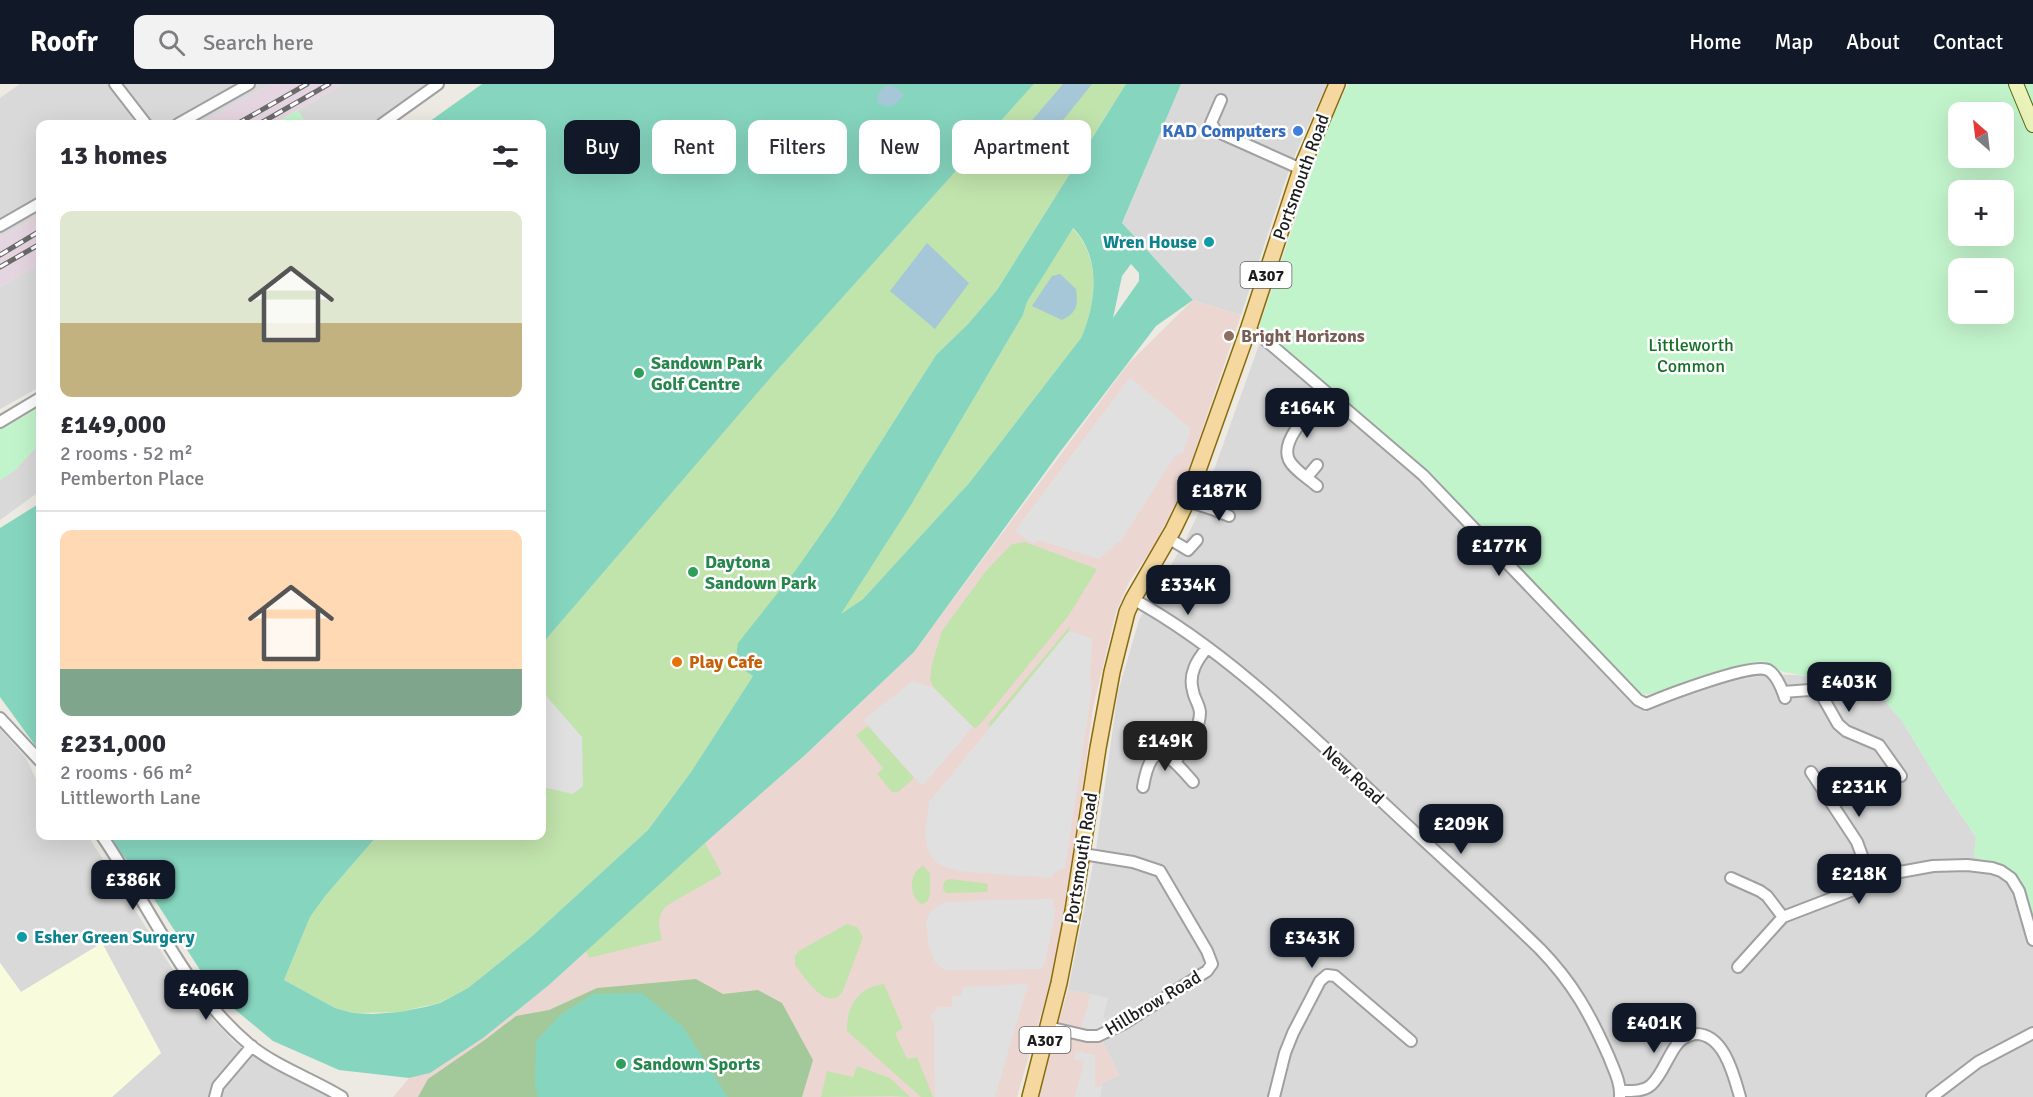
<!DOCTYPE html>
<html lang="en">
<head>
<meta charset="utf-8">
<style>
  :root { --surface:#fff; --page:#f2f2f3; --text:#2b2b33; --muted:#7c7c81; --line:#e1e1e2; --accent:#111827 }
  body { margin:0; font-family:Signika,sans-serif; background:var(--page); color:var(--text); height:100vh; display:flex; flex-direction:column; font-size:22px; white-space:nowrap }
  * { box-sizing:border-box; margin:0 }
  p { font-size:20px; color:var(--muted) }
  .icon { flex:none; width:33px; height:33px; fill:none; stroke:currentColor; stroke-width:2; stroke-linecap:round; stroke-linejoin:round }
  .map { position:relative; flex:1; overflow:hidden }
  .panel { position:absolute; left:36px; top:36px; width:510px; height:720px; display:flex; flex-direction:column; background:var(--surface); border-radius:12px; box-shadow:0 6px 24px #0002 }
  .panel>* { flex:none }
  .banner { position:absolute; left:564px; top:36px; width:570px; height:54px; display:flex; gap:12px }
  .needle { width:39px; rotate:332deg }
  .fabs { position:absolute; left:1948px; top:18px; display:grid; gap:12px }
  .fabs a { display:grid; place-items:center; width:66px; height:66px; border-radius:12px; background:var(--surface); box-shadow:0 6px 24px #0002; font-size:30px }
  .price { position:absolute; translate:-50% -51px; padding:0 14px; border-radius:12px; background:var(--accent); color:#fff; font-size:20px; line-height:39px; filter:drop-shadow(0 2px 3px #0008) }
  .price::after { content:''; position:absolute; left:50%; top:36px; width:18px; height:14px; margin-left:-9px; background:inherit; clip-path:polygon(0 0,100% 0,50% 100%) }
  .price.current { background:#222; color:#fff }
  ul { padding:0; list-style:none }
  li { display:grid; align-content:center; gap:12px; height:318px; padding:0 24px }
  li+li { border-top:2px solid var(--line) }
  li span { display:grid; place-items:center; height:186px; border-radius:12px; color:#555 }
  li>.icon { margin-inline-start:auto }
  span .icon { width:108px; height:108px; fill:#fffc; stroke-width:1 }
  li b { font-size:26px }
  h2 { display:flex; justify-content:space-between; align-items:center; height:72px; padding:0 24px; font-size:26px }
  .pill { padding:0 21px; border-radius:12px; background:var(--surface); box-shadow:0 6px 24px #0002; font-size:21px; line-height:54px }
  .pill.current { background:var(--accent); color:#fff }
  header { display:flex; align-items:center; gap:36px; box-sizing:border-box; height:84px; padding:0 30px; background:var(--accent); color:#fff }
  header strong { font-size:28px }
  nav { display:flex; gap:33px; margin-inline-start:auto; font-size:21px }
  .search { width:420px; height:54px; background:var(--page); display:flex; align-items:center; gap:15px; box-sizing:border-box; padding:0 21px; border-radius:12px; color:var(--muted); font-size:22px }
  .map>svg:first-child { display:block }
  .residential { fill:#dad9d9 }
  .commercial { fill:#ecd6d2 }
  .industrial { fill:#e5d5e0 }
  .education { fill:#f9fcdc }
  .grass { fill:#c1e3ac }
  .forest { fill:#a3c99a }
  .park { fill:#c2f4cb; fill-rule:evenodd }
  .pitch { fill:#86d6bf; fill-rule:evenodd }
  .parking { fill:#e0e0e0 }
  .water { fill:#a6c7d7 }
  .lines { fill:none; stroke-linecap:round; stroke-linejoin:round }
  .street-casing { stroke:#a0a0a0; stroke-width:14 }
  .secondary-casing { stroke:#55680d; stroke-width:16 }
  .primary-casing { stroke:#886c0c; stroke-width:18 }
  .street { stroke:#fff; stroke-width:10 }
  .secondary { stroke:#eaf3b9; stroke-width:14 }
  .primary { stroke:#f4d8a0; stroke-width:15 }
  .rail-casing { stroke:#6a6a6a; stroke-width:5 }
  .rail { stroke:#fff; stroke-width:3; stroke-dasharray:9; stroke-linecap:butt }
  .shop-dot { fill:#3f7fe0; stroke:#fff; stroke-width:2 }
  .culture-dot { fill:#0f9aa8; stroke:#fff; stroke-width:2 }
  .education-dot { fill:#8d6e63; stroke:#fff; stroke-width:2 }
  .leisure-dot { fill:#2e9e5b; stroke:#fff; stroke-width:2 }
  .food-dot { fill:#e8710a; stroke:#fff; stroke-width:2 }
  .labels { text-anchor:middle; stroke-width:5; stroke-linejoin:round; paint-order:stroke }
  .shield { fill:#fff; stroke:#606060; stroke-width:1.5 }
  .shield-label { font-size:16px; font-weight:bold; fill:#1c1c1c }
  .shop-label { font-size:18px; font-weight:bold; fill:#366cbe; stroke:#fff; text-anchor:end }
  .street-label { font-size:18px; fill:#1c1c1c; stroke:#fff }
  .culture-label { font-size:18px; font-weight:bold; fill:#0d838f; stroke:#fff; text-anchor:end }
  .education-label { font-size:18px; font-weight:bold; fill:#785e54; stroke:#fff; text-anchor:start }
  .park-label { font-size:18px; fill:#147025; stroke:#fff }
  .leisure-label { font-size:18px; font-weight:bold; fill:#27864d; stroke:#fff; text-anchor:start }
  .food-label { font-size:18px; font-weight:bold; fill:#c56008; stroke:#fff; text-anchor:start }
</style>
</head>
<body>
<header>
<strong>Roofr</strong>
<div class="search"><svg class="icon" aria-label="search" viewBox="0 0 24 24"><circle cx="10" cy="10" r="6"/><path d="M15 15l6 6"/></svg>Search here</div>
<nav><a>Home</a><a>Map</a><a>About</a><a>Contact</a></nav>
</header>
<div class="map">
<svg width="2033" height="1013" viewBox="0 0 2033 1013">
  <rect width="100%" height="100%" fill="#eceae2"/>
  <path class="residential" d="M 20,0 L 270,0 L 199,40 L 40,40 L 40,131 L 0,154 L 0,14 Z
    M 343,0 L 428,0 L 372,40 L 306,40 L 298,26 Z
    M 1181,0 L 1327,0 L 1291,80 L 1241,231 L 1193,216 L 1122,139 Z
    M 40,180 L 40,303 L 0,325 L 0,203 Z
    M 1259,261 L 1266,262 L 1420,396 L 1563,546 L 1645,628 L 1684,609 L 1727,598 L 1766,591 L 1798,591 L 1841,599 L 1857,589 L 1869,593 L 1889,622 L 1902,637 L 1946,709 L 1976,753 L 1974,772 L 1990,779 L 2011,794 L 2033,856 L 2033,1013 L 1100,1013 L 1102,999 L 1119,991 L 1103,959 L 1107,941 L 1103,931 L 1108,914 L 1068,906 L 1096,765 L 1118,608 L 1139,536 L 1185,457 L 1198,430 Z
    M 40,359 L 40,407 L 0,436 L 0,396 L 15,386 Z
    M 0,645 L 26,674 L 36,695 L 40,699 L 40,752 L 88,752 L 187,908 L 234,958 L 266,980 L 331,1013 L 112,1013 L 161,969 L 102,859 L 21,908 L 0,879 Z"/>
  <path class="commercial" d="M 1193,216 L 1241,231 L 1181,408 L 1155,460 L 1129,498 L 1116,528 L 1093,624 L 1067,823 L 1053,889 L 1017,1013 L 393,1013 L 409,994 L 430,989 L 549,901 L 705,759 L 805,671 L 914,568 L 1128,280 Z
    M 1068,906 L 1108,914 L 1103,931 L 1107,941 L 1103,959 L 1119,991 L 1102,999 L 1100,1013 L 1037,1013 Z"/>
  <path class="industrial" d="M 270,0 L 343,0 L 273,40 L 199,40 Z
    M 40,131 L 40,180 L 0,203 L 0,154 Z"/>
  <path class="education" d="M 102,859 L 161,969 L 112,1013 L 0,1013 L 0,879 L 21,908 Z"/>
  <path class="grass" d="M 1034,0 L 1126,0 L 997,206 L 968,240 L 936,271 L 835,430 L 795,487 L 753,592 L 691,688 L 648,746 L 530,854 L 468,904 L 439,919 L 399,928 L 353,929 L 335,924 L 284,896 L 310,833 L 326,811 L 377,752 L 542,752 L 542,560 L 772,292 Z
    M 1072,144 C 1102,173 1096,220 1081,254 L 970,398 L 863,515 L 840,531 L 911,421 L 1023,231 L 1027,218 Z
    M 1025,458 L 1097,485 L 1069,531 L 982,638 L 976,644 L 973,643 L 934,604 L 930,596 L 932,580 L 942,547 L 986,487 L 1012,460 Z
    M 1071,541 L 1069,547 L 991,642 L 988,640 Z
    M 868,642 L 914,694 L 898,708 L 892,708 L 877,690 L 883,684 L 856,651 Z
    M 705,759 L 722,790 L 666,822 C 656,833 659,843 662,856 L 589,874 L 586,867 Z
    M 923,782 L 930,789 L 930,811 L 927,818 L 922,820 C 908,814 909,787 923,782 Z
    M 949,795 L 983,799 L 988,800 L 987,808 L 946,809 L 944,807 C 942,801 943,798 949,795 Z
    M 847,840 L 857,843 L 863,853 L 843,907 C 828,930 805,894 795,881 L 795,872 L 799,867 Z
    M 884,900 L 903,944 L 895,949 L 907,975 L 917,973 L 933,1013 L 921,1013 L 847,947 C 846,923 858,903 884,900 Z
    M 857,982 L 890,994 L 910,1013 L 892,1012 L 821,1013 L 827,987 L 853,993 Z"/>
  <path class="forest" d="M 696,895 L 723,910 L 758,906 L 782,919 L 813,976 L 802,1013 L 418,1013 L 428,995 L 486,955 L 516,932 L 549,926 L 597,904 Z"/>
  <path class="park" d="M 1348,0 L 2033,0 L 2033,856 L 2019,807 L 1990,779 L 1974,772 L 1976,753 L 1946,709 L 1902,637 L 1889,622 L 1869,593 L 1857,589 L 1841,599 L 1781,587 L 1763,577 L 1752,578 L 1656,609 L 1640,611 L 1558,529 L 1424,385 L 1260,245 L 1260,240 L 1325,49 ZM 1959,28 L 2004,28 L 2004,74 L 1959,74 ZM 1959,106 L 2004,106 L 2004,152 L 1959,152 ZM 1959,184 L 2004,184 L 2004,230 L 1959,230 Z
    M 298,26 L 306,40 L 273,40 Z
    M 40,321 L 40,359 L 15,386 L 0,396 L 0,344 L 27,331 Z"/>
  <path class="pitch" d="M 482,0 L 1034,0 L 772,292 L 542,560 L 542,40 L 426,40 Z
    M 1126,0 L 1181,0 L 1122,139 L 1193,216 L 1156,242 L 1060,368 L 914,568 L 805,671 L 705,759 L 549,901 L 483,954 L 430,989 L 409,994 L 339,986 L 273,957 L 215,909 L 136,787 L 107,752 L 377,752 L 326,811 L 310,833 L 284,896 L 335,924 L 353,929 L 373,930 L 399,928 L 425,923 L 440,919 L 468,904 L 530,854 L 648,746 L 691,688 L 753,592 L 735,580 L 738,559 L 795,487 L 835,430 L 936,271 L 968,240 L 997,206 ZM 1073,144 C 1102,173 1096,220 1081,254 L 970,398 L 863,515 L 841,530 L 911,421 L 1023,231 L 1027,218 ZM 1131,180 L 1139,189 L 1139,197 L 1113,234 L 1122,192 Z
    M 40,419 L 40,668 L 0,613 L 0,444 Z
    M 642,909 L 683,943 L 728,1013 L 538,1013 L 535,1002 L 536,957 L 560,931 L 593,910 Z"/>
  <path class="parking" d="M 1130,293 L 1191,345 L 1183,369 L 1174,373 L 1123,454 L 1099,475 L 1038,456 L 1034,460 L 1015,447 Z
    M 1069,547 L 1092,554 L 1090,593 L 1092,606 L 1065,784 L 1054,789 L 1052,794 L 959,787 L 940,781 L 931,773 L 927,762 L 925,750 L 929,718 Z
    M 913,597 L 934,604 L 973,643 L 922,702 L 863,636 Z
    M 542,607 L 582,653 L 583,702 L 573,710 L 542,703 Z
    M 1053,815 L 1054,823 L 1056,826 L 1044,882 L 1041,885 L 944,886 L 934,877 L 929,861 L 926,838 L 930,828 L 942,819 L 985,816 Z
    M 1028,900 L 995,1013 L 935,1013 L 934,939 L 930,932 L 939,923 L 952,923 L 952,912 L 962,911 L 962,903 Z
    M 1091,910 L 1108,914 L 1103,931 L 1107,941 L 1094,947 L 1081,945 Z
    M 1076,967 L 1095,971 L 1095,1002 L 1102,1003 L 1100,1013 L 1075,1013 L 1084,977 L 1074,975 Z"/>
  <path class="water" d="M 1063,0 L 1092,0 L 1047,56 L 1028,41 Z
    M 887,1 L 897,4 L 904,11 L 894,21 L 888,23 L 878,19 C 876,10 880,6 887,1 Z
    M 927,159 L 969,199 L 935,245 L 890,207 Z
    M 1060,190 L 1076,205 C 1078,221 1078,228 1062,236 L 1032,222 L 1052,192 Z"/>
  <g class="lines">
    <g class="street-casing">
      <path id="street" d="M 115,0 L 146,40
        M 1221,16 L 1211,39 L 1216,47 L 1301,85
        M 178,40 L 249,0
        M 382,40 L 438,0
        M 0,142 L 40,119
        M 1248,246 L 1262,253 L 1423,391 L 1638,616 L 1646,620 C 1665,612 1753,578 1768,586 C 1777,591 1782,605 1785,614
        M 0,338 L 40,314
        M 1307,393 L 1317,381
        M 1317,402 C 1308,394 1294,386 1289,376 C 1279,355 1314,324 1327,310
        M 1187,417 L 1212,425 L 1218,400
        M 1212,425 L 1229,432
        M 1168,454 L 1188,466 L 1197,456
        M 1133,515 C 1228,567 1311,651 1390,725 C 1440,772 1491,817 1540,865 C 1573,899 1590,930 1609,973 C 1614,986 1621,999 1620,1013
        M 1783,608 L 1810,606 L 1816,606 L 1821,610 L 1838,640 L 1846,647 L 1879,661 L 1901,692
        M 0,634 L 40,677
        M 1175,678 C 1185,663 1200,648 1200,628 C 1199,620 1194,614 1193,607 C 1188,590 1197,576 1207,564
        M 1811,688 L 1857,758 L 1872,799
        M 1143,703 C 1152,652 1168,669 1193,698
        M 102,752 C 150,822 183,905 250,961 C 277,983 313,995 342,1013
        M 1731,794 L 1760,807 L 1767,812 L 1783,833
        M 1738,883 L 1783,833 L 1900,788 L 1933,782 L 1967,781 L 1992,784 L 2001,787 L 2011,794 L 2019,807 L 2033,856
        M 1048,943 L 1087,952 L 1098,952 L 1123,940 L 1207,887 L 1212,880 L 1207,867 L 1160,787 L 1133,778 L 1083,770
        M 1620,1007 C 1631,1007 1643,1008 1651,1001 C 1663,990 1668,970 1679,958 C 1683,954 1689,951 1695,950 C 1724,949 1734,992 1740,1013
        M 215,1013 L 218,1002 L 252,962
        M 1274,1013 L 1285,969 L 1293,949 L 1320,897 L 1327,891 L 1335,892 L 1411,957
        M 1932,1013 L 1978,978 L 2033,949"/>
    </g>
    <g class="secondary-casing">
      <path id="secondary" d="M 2016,0 L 2033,41"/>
    </g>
    <g class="primary-casing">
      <path id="primary" d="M 1030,1013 L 1059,899 L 1073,827 L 1098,664 L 1112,588 L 1127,528 L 1133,515 L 1173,446 L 1187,417 L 1248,246 L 1301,85 L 1337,0"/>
    </g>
    <use href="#street" class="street"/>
    <use href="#secondary" class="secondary"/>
    <use href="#primary" class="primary"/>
    <g class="rail-casing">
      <path id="rail" d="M 237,40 L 307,0
        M 259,40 L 329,0
        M 0,171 L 40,147
        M 0,183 L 40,160"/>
    </g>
    <use href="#rail" class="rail"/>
  </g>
  <circle class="shop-dot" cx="1298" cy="47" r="6"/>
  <g class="culture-dot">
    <circle cx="1209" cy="158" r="6"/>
    <circle cx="22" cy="853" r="6"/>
  </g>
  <circle class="education-dot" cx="1229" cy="252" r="6"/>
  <g class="leisure-dot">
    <circle cx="639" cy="289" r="6"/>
    <circle cx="693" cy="488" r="6"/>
    <circle cx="621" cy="980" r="6"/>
  </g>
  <circle class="food-dot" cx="677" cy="578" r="6"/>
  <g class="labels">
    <g class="shield">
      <rect x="1240.5" y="178" width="51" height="26" rx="4.5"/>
      <rect x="1019.5" y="943" width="51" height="26" rx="4.5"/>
    </g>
    <g class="shield-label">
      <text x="1266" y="197">A307</text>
      <text x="1045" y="962">A307</text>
    </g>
    <g class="shop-label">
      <text x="1286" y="53">KAD Computers</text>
    </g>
    <g class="street-label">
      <text transform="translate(1301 93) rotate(-70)" y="6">Portsmouth Road</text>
      <text transform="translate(1353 691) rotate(43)" y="6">New Road</text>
      <text transform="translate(1081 774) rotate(-81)" y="6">Portsmouth Road</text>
      <text transform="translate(1153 919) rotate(-31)" y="6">Hillbrow Road</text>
    </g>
    <g class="culture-label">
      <text x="1197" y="164">Wren House</text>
      <text x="34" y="859" text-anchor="start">Esher Green Surgery</text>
    </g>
    <g class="education-label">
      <text x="1241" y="258">Bright Horizons</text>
    </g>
    <g class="park-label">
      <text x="1691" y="267">Littleworth<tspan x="1691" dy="21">Common</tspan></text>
    </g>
    <g class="leisure-label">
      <text x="651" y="285">Sandown Park<tspan x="651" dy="21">Golf Centre</tspan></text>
      <text x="705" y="484">Daytona<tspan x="705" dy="21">Sandown Park</tspan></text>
      <text x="633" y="986">Sandown Sports</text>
    </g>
    <g class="food-label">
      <text x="689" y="584">Play Cafe</text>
    </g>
  </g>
</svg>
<div class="fabs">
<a><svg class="needle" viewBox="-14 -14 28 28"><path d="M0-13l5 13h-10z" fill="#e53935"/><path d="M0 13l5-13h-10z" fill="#7c7c81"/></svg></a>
<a>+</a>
<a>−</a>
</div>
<b class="price" style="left:1307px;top:355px">£164K</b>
<b class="price" style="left:1219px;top:438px">£187K</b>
<b class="price" style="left:1499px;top:493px">£177K</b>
<b class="price" style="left:1188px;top:532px">£334K</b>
<b class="price" style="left:1849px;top:629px">£403K</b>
<b class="price current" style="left:1165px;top:688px">£149K</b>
<b class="price" style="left:1859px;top:734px">£231K</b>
<b class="price" style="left:1461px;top:771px">£209K</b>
<b class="price" style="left:1859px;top:821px">£218K</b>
<b class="price" style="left:133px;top:827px">£386K</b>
<b class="price" style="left:1312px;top:885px">£343K</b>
<b class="price" style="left:206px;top:937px">£406K</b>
<b class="price" style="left:1654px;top:970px">£401K</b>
<div class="banner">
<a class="pill current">Buy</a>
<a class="pill">Rent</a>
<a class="pill">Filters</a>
<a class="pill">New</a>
<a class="pill">Apartment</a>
</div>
<section class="panel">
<h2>13 homes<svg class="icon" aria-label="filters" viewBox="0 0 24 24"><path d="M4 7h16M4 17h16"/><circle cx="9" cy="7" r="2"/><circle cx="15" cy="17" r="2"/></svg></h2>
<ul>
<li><span style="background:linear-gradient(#dfe7d0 60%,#c2b280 0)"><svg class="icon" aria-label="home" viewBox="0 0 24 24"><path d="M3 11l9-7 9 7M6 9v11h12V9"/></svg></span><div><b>£149,000</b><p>2 rooms · 52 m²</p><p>Pemberton Place</p></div></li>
<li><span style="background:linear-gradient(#ffd9b3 75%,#7fa58c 0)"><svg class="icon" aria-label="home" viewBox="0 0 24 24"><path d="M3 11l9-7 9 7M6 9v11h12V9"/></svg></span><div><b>£231,000</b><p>2 rooms · 66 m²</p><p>Littleworth Lane</p></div></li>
</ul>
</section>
</div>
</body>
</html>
